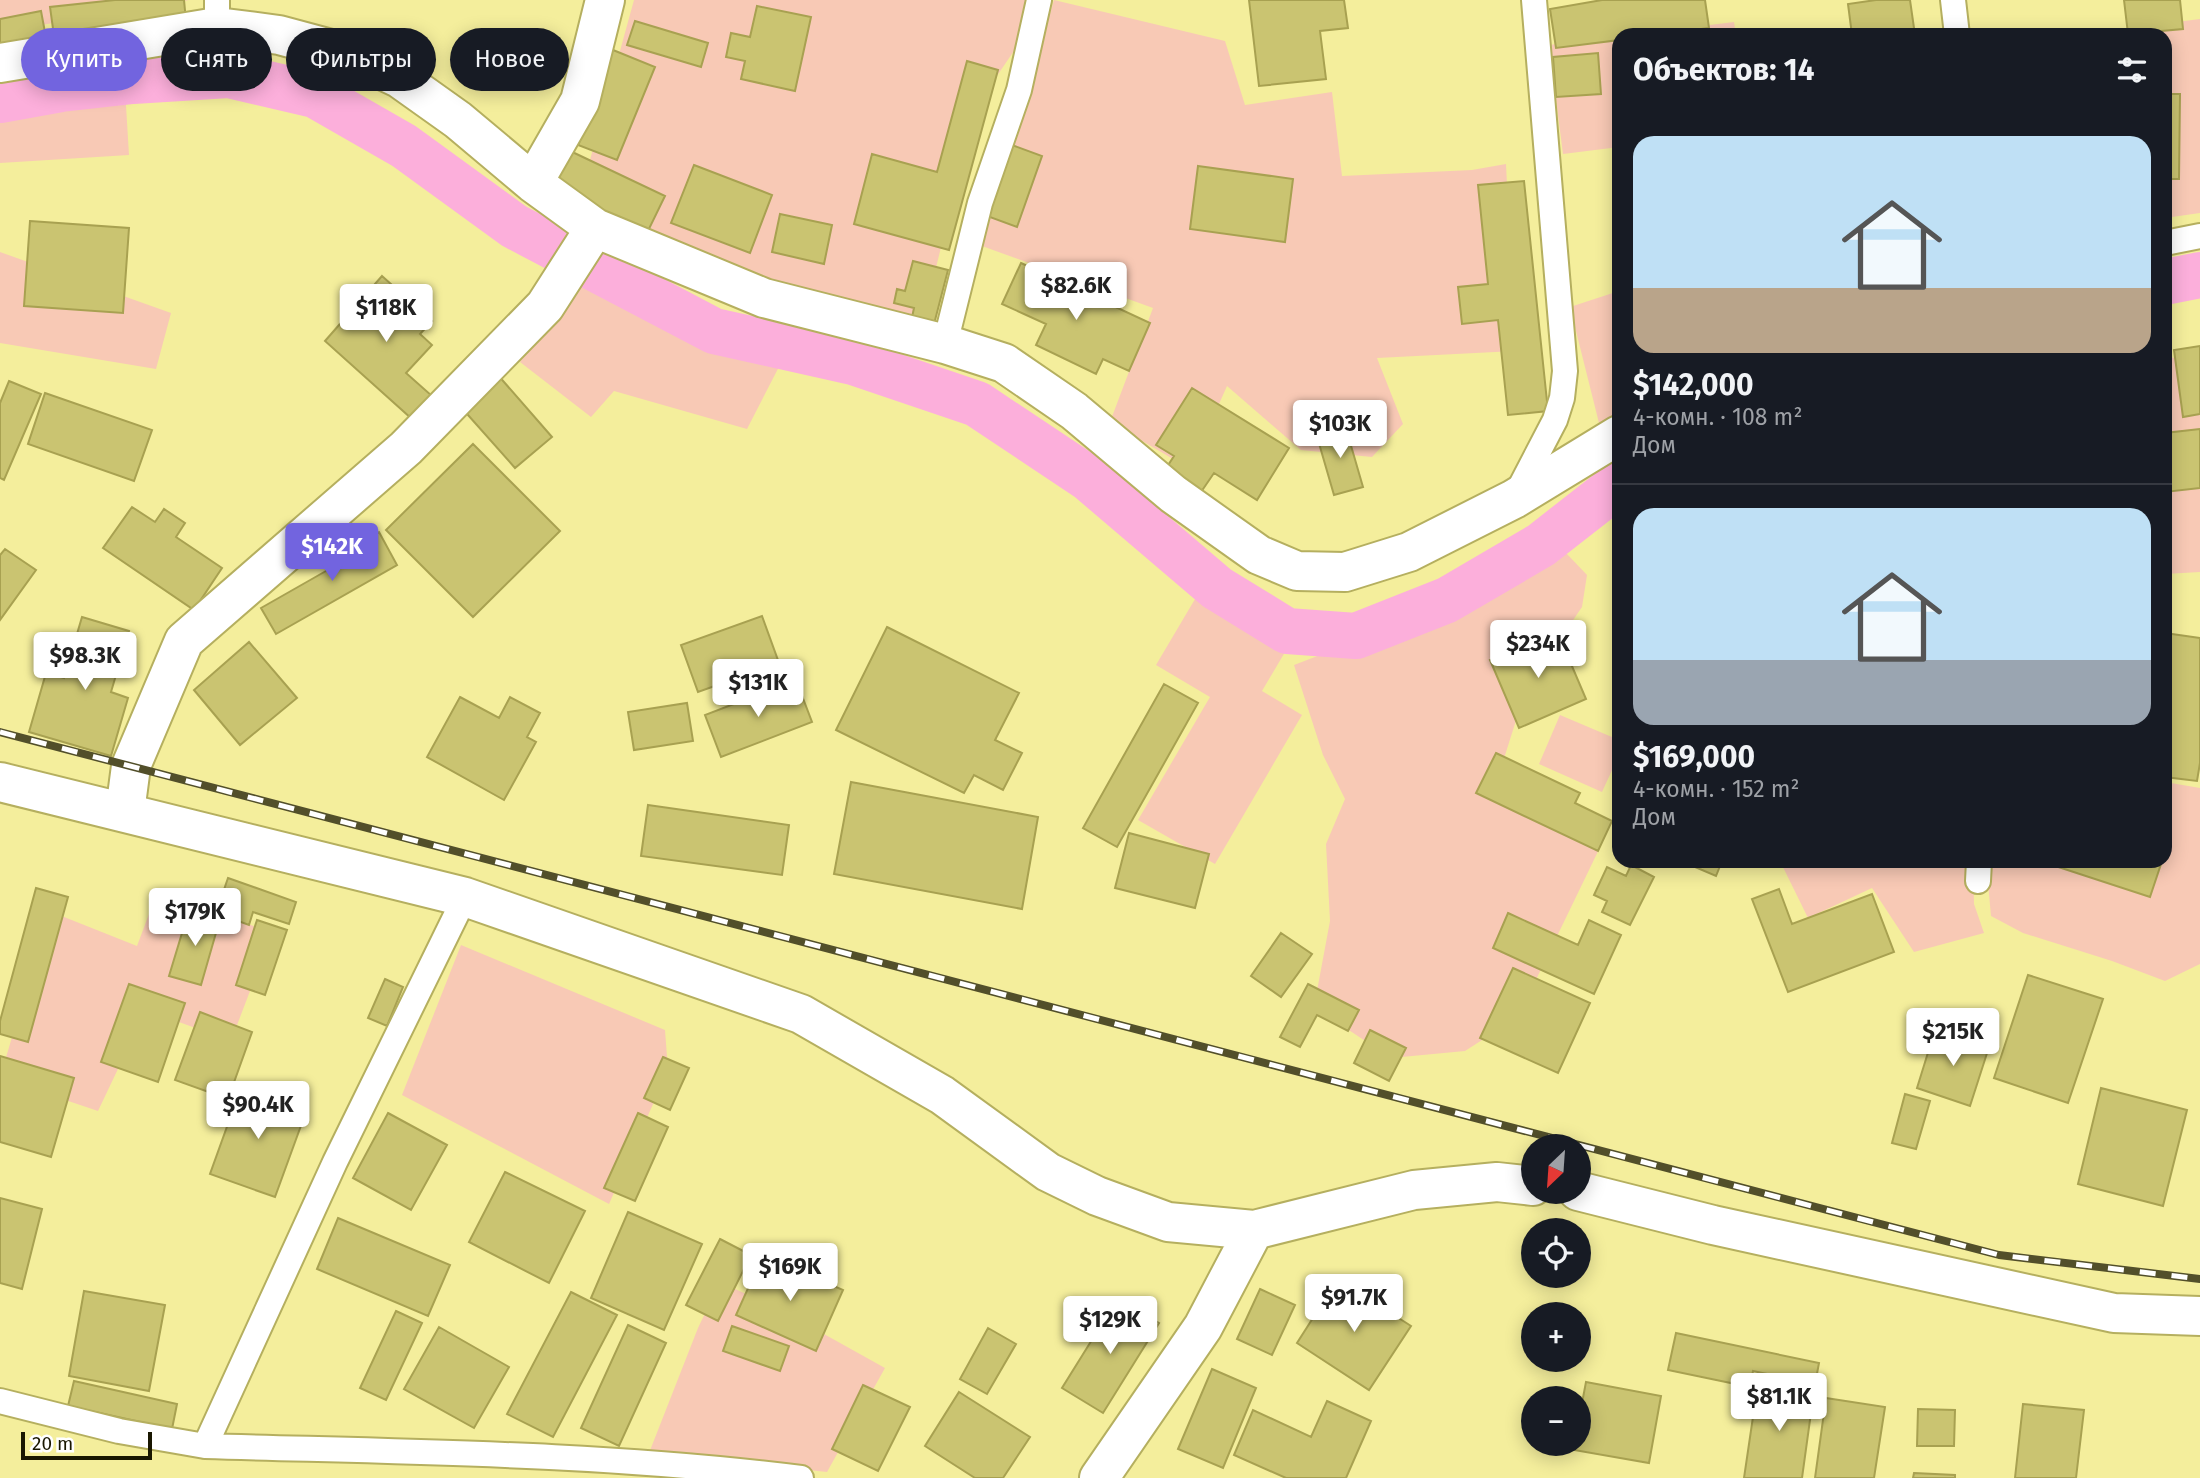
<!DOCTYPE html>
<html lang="ru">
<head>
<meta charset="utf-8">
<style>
  :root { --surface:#171b24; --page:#242831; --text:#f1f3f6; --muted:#9ea1a6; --line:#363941; --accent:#7264df }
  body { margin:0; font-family:"Fira Sans",sans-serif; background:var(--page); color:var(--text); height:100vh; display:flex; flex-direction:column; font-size:26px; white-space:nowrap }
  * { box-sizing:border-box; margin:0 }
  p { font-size:23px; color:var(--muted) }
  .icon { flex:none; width:38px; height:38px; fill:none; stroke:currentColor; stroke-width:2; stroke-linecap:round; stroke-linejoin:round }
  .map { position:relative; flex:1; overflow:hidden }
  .panel { position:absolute; left:1612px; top:28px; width:560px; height:840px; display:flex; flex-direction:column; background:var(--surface); border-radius:21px; box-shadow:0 4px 18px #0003 }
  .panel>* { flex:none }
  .guide { position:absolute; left:21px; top:28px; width:665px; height:63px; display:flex; gap:14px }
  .needle { width:46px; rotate:205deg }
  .fabs { position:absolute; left:1521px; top:1134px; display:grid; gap:14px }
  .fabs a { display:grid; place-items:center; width:70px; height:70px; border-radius:50%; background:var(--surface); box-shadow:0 4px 18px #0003; font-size:35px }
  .scale { position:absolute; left:21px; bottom:18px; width:131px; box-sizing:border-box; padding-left:7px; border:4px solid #191701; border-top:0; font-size:19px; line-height:24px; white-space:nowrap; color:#191701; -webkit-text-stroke:5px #fff; paint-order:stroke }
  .price { position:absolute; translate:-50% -60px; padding:0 16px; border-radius:7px; background:#fff; color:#222; font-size:23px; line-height:46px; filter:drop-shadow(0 2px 4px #0008) }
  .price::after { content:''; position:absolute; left:50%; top:42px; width:21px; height:16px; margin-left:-10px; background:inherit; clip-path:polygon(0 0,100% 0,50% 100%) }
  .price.active { background:var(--accent); color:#fff }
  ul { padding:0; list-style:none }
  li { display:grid; align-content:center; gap:14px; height:371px; padding:0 21px }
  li+li { border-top:2px solid var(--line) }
  li span { display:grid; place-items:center; height:217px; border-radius:21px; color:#555 }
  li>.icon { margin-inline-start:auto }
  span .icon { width:126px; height:126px; fill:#fffc; stroke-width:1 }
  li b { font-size:30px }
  h2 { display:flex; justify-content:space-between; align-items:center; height:84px; padding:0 21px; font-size:30px }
  .pill { padding:0 24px; border-radius:32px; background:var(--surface); box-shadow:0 4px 18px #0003; font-size:24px; line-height:63px }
  .pill.active { background:var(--accent); color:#fff }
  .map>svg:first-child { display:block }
  .green { fill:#f8c9b5 }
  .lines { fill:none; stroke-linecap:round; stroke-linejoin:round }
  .canal { stroke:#fcafdb; stroke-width:46 }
  .building { fill:#cac471; stroke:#a8a151; stroke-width:2 }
  .service-casing { stroke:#b5af5f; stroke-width:28 }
  .minor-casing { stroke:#b5af5f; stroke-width:42 }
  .service { stroke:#fff; stroke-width:24 }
  .minor { stroke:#fff; stroke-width:38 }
  .rail-casing { stroke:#524f2a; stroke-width:8 }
  .rail { stroke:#fff; stroke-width:5; stroke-dasharray:16; stroke-linecap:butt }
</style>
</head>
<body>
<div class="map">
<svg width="2200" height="1478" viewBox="0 0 2200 1478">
  <rect width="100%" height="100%" fill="#f4ee9c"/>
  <path class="green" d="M 0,0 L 189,0 L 0,32 Z
    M 634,0 L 1026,0 L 1018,45 L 975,108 L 922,325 L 754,289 L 582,189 Z
    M 1054,0 L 1225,41 L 1245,105 L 1332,92 L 1342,176 L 1472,170 L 1506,164 L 1515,351 L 1377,358 L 1403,424 L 1372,457 L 1301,450 L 1227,386 L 1190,469 L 1110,422 L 1153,308 L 982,246 Z
    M 2200,19 L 2200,213 L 2165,218 L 2165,35 L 2108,35 L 2107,31 Z
    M 1734,22 L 1736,35 L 1629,35 Z
    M 1619,36 L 1619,147 L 1563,154 L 1549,45 Z
    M 125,89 L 129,155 L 0,163 L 0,110 Z
    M 0,252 L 171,313 L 156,369 L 0,343 Z
    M 581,285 L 709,343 L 783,359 L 747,429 L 614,391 L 591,417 L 520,362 Z
    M 1619,291 L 1619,413 L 1599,423 L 1570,307 Z
    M 2191,357 L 2200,401 L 2200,572 L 2165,574 L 2165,358 Z
    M 1554,544 L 1567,554 L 1587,575 L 1582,607 L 1526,689 L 1500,771 L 1604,839 L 1518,1017 L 1465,1051 L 1391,1058 L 1314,1007 L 1330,921 L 1326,844 L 1345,799 L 1323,755 L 1294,665 L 1443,608 Z
    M 1198,594 L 1288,647 L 1262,691 L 1302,715 L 1215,864 L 1138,820 L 1210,697 L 1156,665 Z
    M 1560,715 L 1619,740 L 1619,755 L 1602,792 L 1539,764 Z
    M 2165,782 L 2200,788 L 2200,964 L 2165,981 L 2112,961 L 2023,933 L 1991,916 L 1986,861 L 2165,861 Z
    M 1780,861 L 1973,861 L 1974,904 L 1984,933 L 1914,952 L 1872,888 L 1808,918 Z
    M 158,890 L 272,933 L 231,1041 L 146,1010 L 98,1111 L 0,1078 L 49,911 L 137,946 Z
    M 461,945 L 665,1030 L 668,1070 L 609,1204 L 402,1095 Z
    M 720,1282 L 779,1309 L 885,1368 L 827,1472 L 649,1453 L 698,1328 Z"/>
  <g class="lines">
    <path class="canal" d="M 0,100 L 61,89 L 133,81 L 229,75 L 315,95 L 404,146 L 514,226 L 714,331 L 853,362 L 977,404 L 1088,478 L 1217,588 L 1287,631 L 1356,636 L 1447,600 L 1541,545 L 1619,484
      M 2165,282 L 2200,275"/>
  </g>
  <path class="building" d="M 115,0 L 184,0 L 186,21 L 54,36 L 50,7 Z
    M 1249,0 L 1344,0 L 1348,28 L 1320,31 L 1326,79 L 1259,86 Z
    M 1602,0 L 1705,0 L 1709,28 L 1655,35 L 1619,35 L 1619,40 L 1556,48 L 1550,9 Z
    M 1876,0 L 1910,0 L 1915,35 L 1852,35 L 1848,4 Z
    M 2124,0 L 2180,0 L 2183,29 L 2128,34 Z
    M 757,6 L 811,17 L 795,91 L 741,79 L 745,61 L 726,57 L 731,33 L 750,37 Z
    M 41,11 L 47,43 L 0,52 L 0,19 Z
    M 635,21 L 708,43 L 701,67 L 627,45 Z
    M 613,50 L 655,67 L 617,160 L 578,145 L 596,103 L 605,70 Z
    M 1598,53 L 1601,94 L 1556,97 L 1553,57 Z
    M 967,61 L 998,70 L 949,250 L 854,224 L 872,154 L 937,172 Z
    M 2165,94 L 2180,94 L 2179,179 L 2165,179 Z
    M 1012,145 L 1042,156 L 1017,227 L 987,216 Z
    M 566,149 L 665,196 L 647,233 L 549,187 Z
    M 694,165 L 772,195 L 750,253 L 671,223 Z
    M 1198,166 L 1293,179 L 1285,242 L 1190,229 Z
    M 1524,181 L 1548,411 L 1508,415 L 1498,320 L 1462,324 L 1458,287 L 1488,284 L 1478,185 Z
    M 780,214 L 832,225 L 824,264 L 772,252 Z
    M 30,221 L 129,228 L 123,313 L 24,306 Z
    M 913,261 L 948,270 L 933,328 L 911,322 L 914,308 L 894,303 L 897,289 L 905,291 Z
    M 1021,263 L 1150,323 L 1129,371 L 1103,359 L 1096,374 L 1036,345 L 1046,324 L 1002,304 Z
    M 382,276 L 432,321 L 420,334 L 432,345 L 406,373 L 432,396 L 412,419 L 325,341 Z
    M 2200,346 L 2200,414 L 2183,417 L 2174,350 Z
    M 497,374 L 552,437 L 515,468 L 460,406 Z
    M 9,381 L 41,394 L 4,480 L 0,478 L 0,403 Z
    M 1192,388 L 1289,448 L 1257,500 L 1214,473 L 1199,495 L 1163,473 L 1174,456 L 1156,445 Z
    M 45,393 L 152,430 L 134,481 L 28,444 Z
    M 1345,425 L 1363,487 L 1334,495 L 1316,433 Z
    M 2200,429 L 2200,488 L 2165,492 L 2165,433 Z
    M 473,444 L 560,531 L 473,617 L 386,530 Z
    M 132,507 L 155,522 L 164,509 L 185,523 L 176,537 L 222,568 L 194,610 L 103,548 Z
    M 379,532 L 397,565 L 276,634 L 261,608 L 333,567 L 329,560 Z
    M 5,549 L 36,570 L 0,620 L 0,555 Z
    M 762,616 L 779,663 L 698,692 L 681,645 Z
    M 82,617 L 129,631 L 111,692 L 128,698 L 111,756 L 29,732 L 46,673 L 64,678 Z
    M 887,627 L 1019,693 L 995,740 L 1022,753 L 1003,790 L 974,775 L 964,793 L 836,730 Z
    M 1557,631 L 1586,699 L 1519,728 L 1490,660 Z
    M 2165,633 L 2200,638 L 2200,763 L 2197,781 L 2165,777 Z
    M 249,642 L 297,698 L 240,745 L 194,690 Z
    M 796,680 L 812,722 L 721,757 L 705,715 Z
    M 1164,684 L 1198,703 L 1117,847 L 1083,828 Z
    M 460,697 L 499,718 L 510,697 L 540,713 L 527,737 L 536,742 L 504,800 L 427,757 Z
    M 687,703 L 693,741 L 634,750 L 628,712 Z
    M 1496,753 L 1580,793 L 1575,803 L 1612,821 L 1598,851 L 1476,793 Z
    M 851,782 L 1038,817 L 1022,909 L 834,874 Z
    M 648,805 L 789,825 L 782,875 L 641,856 Z
    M 1129,833 L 1209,854 L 1195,908 L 1115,888 Z
    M 1681,861 L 1722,861 L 1716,876 Z
    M 2040,861 L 2162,861 L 2150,897 Z
    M 1631,865 L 1654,877 L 1630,925 L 1602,912 L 1607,901 L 1594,895 L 1607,867 L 1626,876 Z
    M 228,878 L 296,902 L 289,924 L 253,912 L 249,925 L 216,913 Z
    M 36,888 L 68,897 L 28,1042 L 0,1034 L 0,1021 Z
    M 1779,889 L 1792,924 L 1872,894 L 1894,952 L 1788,992 L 1752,899 Z
    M 189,910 L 220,919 L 201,985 L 169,976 Z
    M 1508,913 L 1578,945 L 1589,920 L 1621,935 L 1594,994 L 1493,948 Z
    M 257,920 L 287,930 L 265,995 L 236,985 Z
    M 1281,933 L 1312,954 L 1281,997 L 1251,976 Z
    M 1513,968 L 1590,1003 L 1558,1073 L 1480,1038 Z
    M 2028,975 L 2103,999 L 2068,1103 L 1994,1078 Z
    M 385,979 L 403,987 L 387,1026 L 368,1018 Z
    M 129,984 L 185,1003 L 158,1082 L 101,1062 Z
    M 1308,984 L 1359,1010 L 1348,1031 L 1317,1015 L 1300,1047 L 1280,1037 Z
    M 200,1012 L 252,1032 L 228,1099 L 175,1080 Z
    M 1370,1030 L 1406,1048 L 1389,1081 L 1354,1063 Z
    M 1935,1030 L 1989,1047 L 1970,1106 L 1917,1088 Z
    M 0,1056 L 74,1078 L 51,1157 L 0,1142 Z
    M 663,1057 L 689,1068 L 670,1110 L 644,1098 Z
    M 242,1085 L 307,1109 L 275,1197 L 210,1174 Z
    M 2101,1088 L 2187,1110 L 2163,1206 L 2078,1184 Z
    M 1905,1094 L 1930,1101 L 1916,1149 L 1892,1143 Z
    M 388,1113 L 447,1145 L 411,1210 L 353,1178 Z
    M 638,1113 L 668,1127 L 635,1201 L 604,1188 Z
    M 505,1172 L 585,1211 L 549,1283 L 469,1242 Z
    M 0,1198 L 42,1209 L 22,1289 L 0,1283 Z
    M 628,1212 L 702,1244 L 664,1330 L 591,1298 Z
    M 338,1218 L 450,1265 L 428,1316 L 317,1269 Z
    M 720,1239 L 751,1255 L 718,1321 L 686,1305 Z
    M 763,1255 L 843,1290 L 816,1351 L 736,1315 Z
    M 1338,1279 L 1411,1326 L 1369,1390 L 1297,1343 Z
    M 1260,1289 L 1295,1305 L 1272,1355 L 1237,1339 Z
    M 84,1291 L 165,1305 L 149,1391 L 69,1376 Z
    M 571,1292 L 617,1315 L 553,1437 L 507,1414 Z
    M 1118,1298 L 1159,1323 L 1103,1413 L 1062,1388 Z
    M 396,1311 L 422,1323 L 386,1400 L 360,1388 Z
    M 628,1325 L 666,1343 L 619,1446 L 581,1428 Z
    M 732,1326 L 789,1346 L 780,1371 L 723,1351 Z
    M 439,1327 L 509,1367 L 474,1428 L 404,1389 Z
    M 988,1328 L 1016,1344 L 987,1394 L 960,1379 Z
    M 1676,1333 L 1819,1363 L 1815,1384 L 1753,1371 L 1750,1387 L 1668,1370 Z
    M 1212,1369 L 1256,1388 L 1223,1468 L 1178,1449 Z
    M 74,1381 L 177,1404 L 172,1429 L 68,1406 Z
    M 1586,1382 L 1661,1396 L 1649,1463 L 1574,1450 L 1575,1444 L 1578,1444 L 1578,1424 Z
    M 1758,1383 L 1814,1391 L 1802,1478 L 1744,1478 Z
    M 863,1385 L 910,1407 L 878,1471 L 832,1449 Z
    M 959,1392 L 1030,1437 L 1003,1478 L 975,1478 L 925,1446 Z
    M 1826,1398 L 1885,1407 L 1874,1478 L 1815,1478 Z
    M 1327,1401 L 1371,1421 L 1346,1478 L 1286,1478 L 1234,1455 L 1253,1410 L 1311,1437 Z
    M 2023,1404 L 2084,1410 L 2076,1478 L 2015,1478 Z
    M 1918,1409 L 1955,1410 L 1954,1446 L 1917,1446 Z
    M 1914,1473 L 1955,1475 L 1955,1478 L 1913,1478 Z"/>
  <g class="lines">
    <g class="service-casing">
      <path id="service" d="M 1953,0 L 1957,35
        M 217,27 L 217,0
        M 2165,243 L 2200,236
        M 945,344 L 980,203 L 1019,90 L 1039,0
        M 1516,495 L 1555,420 L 1562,398 L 1565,371 L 1534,0
        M 1978,881 L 1979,861
        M 465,897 L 335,1162 L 205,1446 C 404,1452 603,1453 801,1478
        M 0,1401 L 119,1431 L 205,1446"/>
    </g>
    <g class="minor-casing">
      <path id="minor" d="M 0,63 L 217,27 L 279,35 L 346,53 L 399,78 L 458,120 L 533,183 L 595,228 L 764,298 L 945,344 L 1004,363 L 1074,411 L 1173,494 L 1259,555 L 1297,571 L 1345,572 L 1409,552 L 1514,499 L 1619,435
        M 533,183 L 580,101 L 605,0
        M 0,782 L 465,897 L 801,1014 L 942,1095 L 1048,1172 L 1097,1196 L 1168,1222 L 1254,1230 L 1414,1190 L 1497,1182 L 1533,1186
        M 125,812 L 131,766 L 184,641 L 406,448 L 545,306 L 595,228
        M 1578,1191 L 1713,1225 L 2114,1313 L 2200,1316
        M 1099,1478 L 1203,1327 L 1254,1230"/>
    </g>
    <use href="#service" class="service"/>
    <use href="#minor" class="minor"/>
    <g class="rail-casing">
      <path id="rail" d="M 0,732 L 1999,1255 L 2200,1279"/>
    </g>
    <use href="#rail" class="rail"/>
  </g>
</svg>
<div class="fabs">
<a><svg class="needle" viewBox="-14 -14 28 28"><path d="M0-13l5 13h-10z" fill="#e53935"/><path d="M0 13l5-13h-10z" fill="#9ea1a6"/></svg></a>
<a><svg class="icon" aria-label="locate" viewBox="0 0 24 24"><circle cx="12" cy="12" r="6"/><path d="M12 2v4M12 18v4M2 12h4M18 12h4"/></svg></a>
<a>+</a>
<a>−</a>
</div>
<div class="scale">20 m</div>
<b class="price" style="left:1076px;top:322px">$82.6K</b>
<b class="price" style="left:386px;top:344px">$118K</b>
<b class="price" style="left:1340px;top:460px">$103K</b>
<b class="price active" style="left:332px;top:583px">$142K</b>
<b class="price" style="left:1538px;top:680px">$234K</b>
<b class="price" style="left:85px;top:692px">$98.3K</b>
<b class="price" style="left:758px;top:719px">$131K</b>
<b class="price" style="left:195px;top:948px">$179K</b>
<b class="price" style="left:1953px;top:1068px">$215K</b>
<b class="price" style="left:258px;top:1141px">$90.4K</b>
<b class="price" style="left:790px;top:1303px">$169K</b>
<b class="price" style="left:1354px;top:1334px">$91.7K</b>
<b class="price" style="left:1110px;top:1356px">$129K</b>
<b class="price" style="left:1779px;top:1433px">$81.1K</b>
<div class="guide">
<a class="pill active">Купить</a>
<a class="pill">Снять</a>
<a class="pill">Фильтры</a>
<a class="pill">Новое</a>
</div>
<section class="panel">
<h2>Объектов: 14<svg class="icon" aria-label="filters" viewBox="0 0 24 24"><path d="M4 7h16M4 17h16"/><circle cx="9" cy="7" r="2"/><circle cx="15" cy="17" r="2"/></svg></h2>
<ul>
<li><span style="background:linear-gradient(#bfe0f5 70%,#b9a48a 0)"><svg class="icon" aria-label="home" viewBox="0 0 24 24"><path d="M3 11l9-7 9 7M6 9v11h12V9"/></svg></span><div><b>$142,000</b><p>4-комн. · 108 m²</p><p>Дом</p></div></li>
<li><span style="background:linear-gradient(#bfe0f5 70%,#9aa5b1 0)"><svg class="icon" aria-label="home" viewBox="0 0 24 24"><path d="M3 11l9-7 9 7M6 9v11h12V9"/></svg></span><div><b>$169,000</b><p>4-комн. · 152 m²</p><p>Дом</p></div></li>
</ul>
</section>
</div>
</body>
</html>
